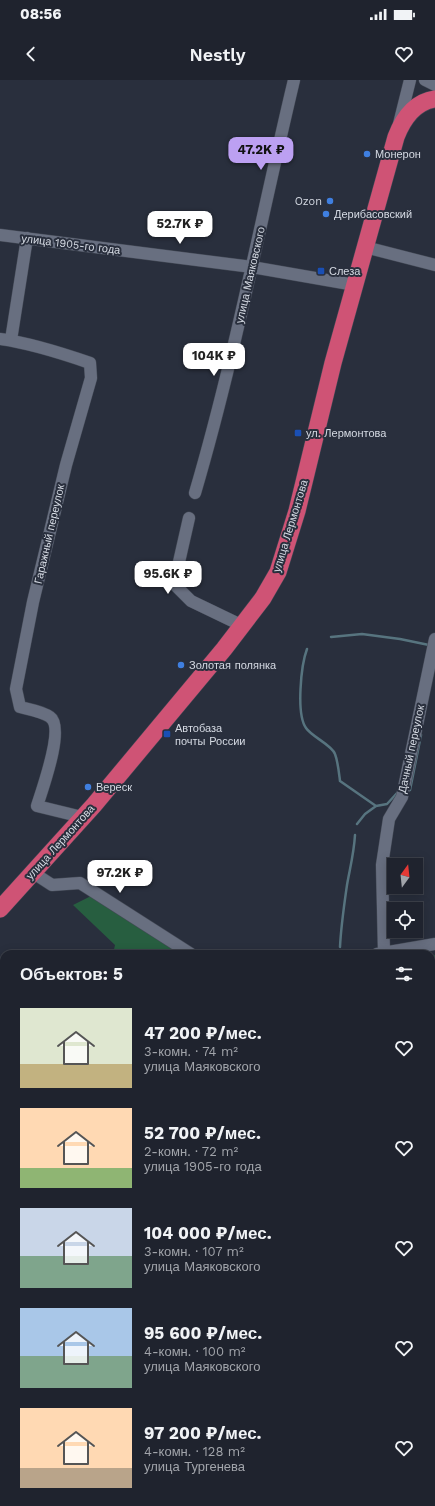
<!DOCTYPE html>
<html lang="ru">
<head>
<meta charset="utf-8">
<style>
  :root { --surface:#1f232e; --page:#2c2f3a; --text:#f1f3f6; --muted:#a1a4aa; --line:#3c404a; --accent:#bca0f2 }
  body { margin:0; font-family:"Work Sans",sans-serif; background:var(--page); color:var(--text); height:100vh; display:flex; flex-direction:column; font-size:15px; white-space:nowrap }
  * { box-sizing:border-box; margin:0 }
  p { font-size:13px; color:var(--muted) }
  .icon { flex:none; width:22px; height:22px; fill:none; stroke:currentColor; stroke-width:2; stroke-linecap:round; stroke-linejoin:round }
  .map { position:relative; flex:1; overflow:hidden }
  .details { position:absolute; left:0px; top:870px; width:435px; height:556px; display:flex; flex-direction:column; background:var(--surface); border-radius:12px 12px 0 0; box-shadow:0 2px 10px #0003,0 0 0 1px var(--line) }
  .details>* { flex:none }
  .needle { width:26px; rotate:15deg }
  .tools { position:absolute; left:387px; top:778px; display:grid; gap:8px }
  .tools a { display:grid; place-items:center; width:36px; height:36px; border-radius:0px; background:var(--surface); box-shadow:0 2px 10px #0003,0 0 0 1px var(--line); font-size:20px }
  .price { position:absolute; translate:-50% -34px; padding:0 9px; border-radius:8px; background:#fff; color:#222; font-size:13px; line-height:26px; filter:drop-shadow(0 1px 2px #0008) }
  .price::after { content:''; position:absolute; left:50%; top:24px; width:12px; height:9px; margin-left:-6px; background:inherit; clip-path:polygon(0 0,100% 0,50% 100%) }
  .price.on { background:var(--accent); color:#111 }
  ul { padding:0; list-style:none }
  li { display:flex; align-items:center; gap:12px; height:100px; padding:0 20px }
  li span { display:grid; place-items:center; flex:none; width:112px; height:80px; border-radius:0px; color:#555 }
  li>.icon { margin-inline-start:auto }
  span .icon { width:48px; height:48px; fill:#fffc; stroke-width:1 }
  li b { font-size:17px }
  h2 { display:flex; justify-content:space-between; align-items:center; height:48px; padding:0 20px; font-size:17px }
  .status { display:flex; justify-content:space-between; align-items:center; height:28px; padding:0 20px; background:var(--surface); direction:ltr }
  .status svg { height:11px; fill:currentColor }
  header { display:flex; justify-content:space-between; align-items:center; height:52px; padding:0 20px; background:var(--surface); font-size:18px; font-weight:600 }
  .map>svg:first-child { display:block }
  .green { fill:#275e40 }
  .forest { fill:#1e6c46 }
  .water { fill:#214954; stroke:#57747f }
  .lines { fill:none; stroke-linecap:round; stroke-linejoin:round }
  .stream { stroke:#57747f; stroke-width:2.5 }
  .river { stroke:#214954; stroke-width:16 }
  .minor-casing { stroke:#444a56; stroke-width:13 }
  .highway-casing { stroke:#444a56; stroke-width:18 }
  .minor { stroke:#686f80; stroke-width:12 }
  .highway { stroke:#cf5375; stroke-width:17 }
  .shop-dot { fill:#3f7fe0; stroke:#292f3d; stroke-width:1.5 }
  .transit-dot { fill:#1a4fb4; stroke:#292f3d; stroke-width:1.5 }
  .labels { text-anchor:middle; stroke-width:4; stroke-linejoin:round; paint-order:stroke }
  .poi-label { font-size:11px; fill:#d5dae3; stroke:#292f3d; text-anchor:start }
  .street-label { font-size:11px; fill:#d5dae3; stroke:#292f3d }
</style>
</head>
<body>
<div class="status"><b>08:56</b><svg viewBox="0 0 49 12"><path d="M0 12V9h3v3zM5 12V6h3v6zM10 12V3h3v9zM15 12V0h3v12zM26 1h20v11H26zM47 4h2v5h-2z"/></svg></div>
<header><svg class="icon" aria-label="back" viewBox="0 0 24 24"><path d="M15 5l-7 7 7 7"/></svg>Nestly<svg class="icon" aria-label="heart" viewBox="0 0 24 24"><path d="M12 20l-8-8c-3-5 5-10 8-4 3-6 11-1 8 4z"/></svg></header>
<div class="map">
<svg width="435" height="1426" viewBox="0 0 435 1426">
  <rect width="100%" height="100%" fill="#292f3d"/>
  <path class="green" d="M 101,811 L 195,870 L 204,872 L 203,874 L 113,874 L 115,865 L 73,825 Z
    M 431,875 L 435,875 L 435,1249 L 431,1250 Z
    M 88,1422 L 255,1422 L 249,1426 L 87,1426 Z"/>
  <path class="forest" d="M 0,915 L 4,917 L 4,1386 L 0,1382 Z
    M 435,1385 L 435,1426 L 414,1426 L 417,1422 L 431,1422 L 431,1394 Z
    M 255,1422 L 312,1422 L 304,1426 L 249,1426 Z"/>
  <path class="water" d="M 435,1249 L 435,1295 L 431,1294 L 431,1250 Z
    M 312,1422 L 417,1422 L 414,1426 L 304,1426 Z"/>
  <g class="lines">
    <path class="stream" d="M 331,557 L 362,554 L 400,559 L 429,565
      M 307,569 C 301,585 296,634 306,648 C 312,657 332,665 335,674 C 338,682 339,693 340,701 L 376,726
      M 410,710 L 421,655
      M 357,744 L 365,734 L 376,726 L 387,724 L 398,712
      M 340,867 C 341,846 344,826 347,805 C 350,788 354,773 355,755
      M 431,1188 L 435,1188"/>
    <path class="river" d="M 0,969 L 4,973
      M 431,1304 L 435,1297
      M 71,1426 L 72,1422"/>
    <g class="minor-casing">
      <path id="minor" d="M 425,0 L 435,5
        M 399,44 L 410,0
        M 0,155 L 252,187 L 355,205
        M 365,167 L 435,185
        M 0,259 C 30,263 61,273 90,283 L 91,298 L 66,385 L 33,522 L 16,609 L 20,627 C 28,629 44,632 50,637 C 65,647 42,710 37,726 L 82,737
        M 11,260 L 27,158
        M 195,413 C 235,277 261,138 294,0
        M 189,438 L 174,504 L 191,521 L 243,546
        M 32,792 L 52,805 L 80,803 L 191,874
        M 384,873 L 382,785 L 389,739 L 402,717 L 435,559
        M 377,874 L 435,864"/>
    </g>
    <g class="highway-casing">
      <path id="highway" d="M 0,829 L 94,725 L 224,569 L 263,518 L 278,492 L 297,431 L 333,283 L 396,57 C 403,39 415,22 435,19"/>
    </g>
    <use href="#minor" class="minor"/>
    <use href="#highway" class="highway"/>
  </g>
  <g class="shop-dot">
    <circle cx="367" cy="74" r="4"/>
    <circle cx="330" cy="121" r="4"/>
    <circle cx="326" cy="134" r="4"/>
    <circle cx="181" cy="585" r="4"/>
    <circle cx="88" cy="707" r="4"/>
  </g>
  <g class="transit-dot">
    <rect x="317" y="187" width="8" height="8" rx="2"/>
    <rect x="294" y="349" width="8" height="8" rx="2"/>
    <rect x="163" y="650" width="8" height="8" rx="2"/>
  </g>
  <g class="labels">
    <g class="poi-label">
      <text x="375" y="78">Монерон</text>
      <text x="322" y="125" text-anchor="end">Ozon</text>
      <text x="334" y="138">Дерибасовский</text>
      <text x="329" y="195">Слеза</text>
      <text x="306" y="357">ул. Лермонтова</text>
      <text x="189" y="589">Золотая полянка</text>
      <text x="175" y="652">Автобаза<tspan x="175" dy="13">почты России</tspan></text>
      <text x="96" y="711">Вереск</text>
    </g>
    <g class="street-label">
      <text transform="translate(71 164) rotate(7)" y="4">улица 1905-го года</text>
      <text transform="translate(250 195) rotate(-77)" y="4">улица Маяковского</text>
      <text transform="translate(290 446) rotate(-73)" y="4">улица Лермонтова</text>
      <text transform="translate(49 454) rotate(-77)" y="4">Гаражный переулок</text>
      <text transform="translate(411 669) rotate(-78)" y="4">Дачный переулок</text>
      <text transform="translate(60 762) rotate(-48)" y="4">улица Лермонтова</text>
    </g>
  </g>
</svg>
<div class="tools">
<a><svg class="needle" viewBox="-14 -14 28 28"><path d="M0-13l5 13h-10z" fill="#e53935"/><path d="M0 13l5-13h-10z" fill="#a1a4aa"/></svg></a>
<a><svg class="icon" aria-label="locate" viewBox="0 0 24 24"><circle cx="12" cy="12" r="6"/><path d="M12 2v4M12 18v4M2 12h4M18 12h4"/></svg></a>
</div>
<b class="price on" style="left:261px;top:91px">47.2K ₽</b>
<b class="price" style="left:180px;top:165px">52.7K ₽</b>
<b class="price" style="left:214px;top:297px">104K ₽</b>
<b class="price" style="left:168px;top:515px">95.6K ₽</b>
<b class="price" style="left:120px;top:814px">97.2K ₽</b>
<section class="details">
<h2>Объектов: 5<svg class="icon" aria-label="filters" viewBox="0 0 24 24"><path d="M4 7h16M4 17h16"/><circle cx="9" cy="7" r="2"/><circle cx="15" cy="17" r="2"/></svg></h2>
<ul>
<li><span style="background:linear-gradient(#dfe7d0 70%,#c2b280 0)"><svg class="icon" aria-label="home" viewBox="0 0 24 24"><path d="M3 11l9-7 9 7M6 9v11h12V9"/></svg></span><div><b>47 200 ₽/мес.</b><p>3-комн. · 74 m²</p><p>улица Маяковского</p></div><svg class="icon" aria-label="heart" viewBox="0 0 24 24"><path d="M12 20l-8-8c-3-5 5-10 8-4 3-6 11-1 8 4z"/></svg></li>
<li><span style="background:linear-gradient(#ffd9b3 75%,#8fb573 0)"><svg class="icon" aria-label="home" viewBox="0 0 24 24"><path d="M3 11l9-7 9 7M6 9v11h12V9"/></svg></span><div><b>52 700 ₽/мес.</b><p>2-комн. · 72 m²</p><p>улица 1905-го года</p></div><svg class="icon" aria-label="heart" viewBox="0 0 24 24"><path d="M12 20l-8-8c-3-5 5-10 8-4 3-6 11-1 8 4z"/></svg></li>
<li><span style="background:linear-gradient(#c9d6e8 60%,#7fa58c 0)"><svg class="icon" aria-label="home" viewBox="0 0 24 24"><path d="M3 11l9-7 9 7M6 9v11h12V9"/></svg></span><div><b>104 000 ₽/мес.</b><p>3-комн. · 107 m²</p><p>улица Маяковского</p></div><svg class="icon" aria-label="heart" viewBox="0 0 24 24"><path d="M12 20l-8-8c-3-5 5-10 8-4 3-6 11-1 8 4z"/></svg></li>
<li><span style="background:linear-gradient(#a9c7e8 60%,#7fa58c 0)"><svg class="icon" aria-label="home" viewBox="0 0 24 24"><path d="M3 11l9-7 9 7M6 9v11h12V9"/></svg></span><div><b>95 600 ₽/мес.</b><p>4-комн. · 100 m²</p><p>улица Маяковского</p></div><svg class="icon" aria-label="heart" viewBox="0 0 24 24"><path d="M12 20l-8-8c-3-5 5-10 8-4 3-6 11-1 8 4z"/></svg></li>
<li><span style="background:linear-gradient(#ffd9b3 75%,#b9a48a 0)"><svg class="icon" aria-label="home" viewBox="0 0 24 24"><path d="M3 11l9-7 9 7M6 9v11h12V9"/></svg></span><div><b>97 200 ₽/мес.</b><p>4-комн. · 128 m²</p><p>улица Тургенева</p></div><svg class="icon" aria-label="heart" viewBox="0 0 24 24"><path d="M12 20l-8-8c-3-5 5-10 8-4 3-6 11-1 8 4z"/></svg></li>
</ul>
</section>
</div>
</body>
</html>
